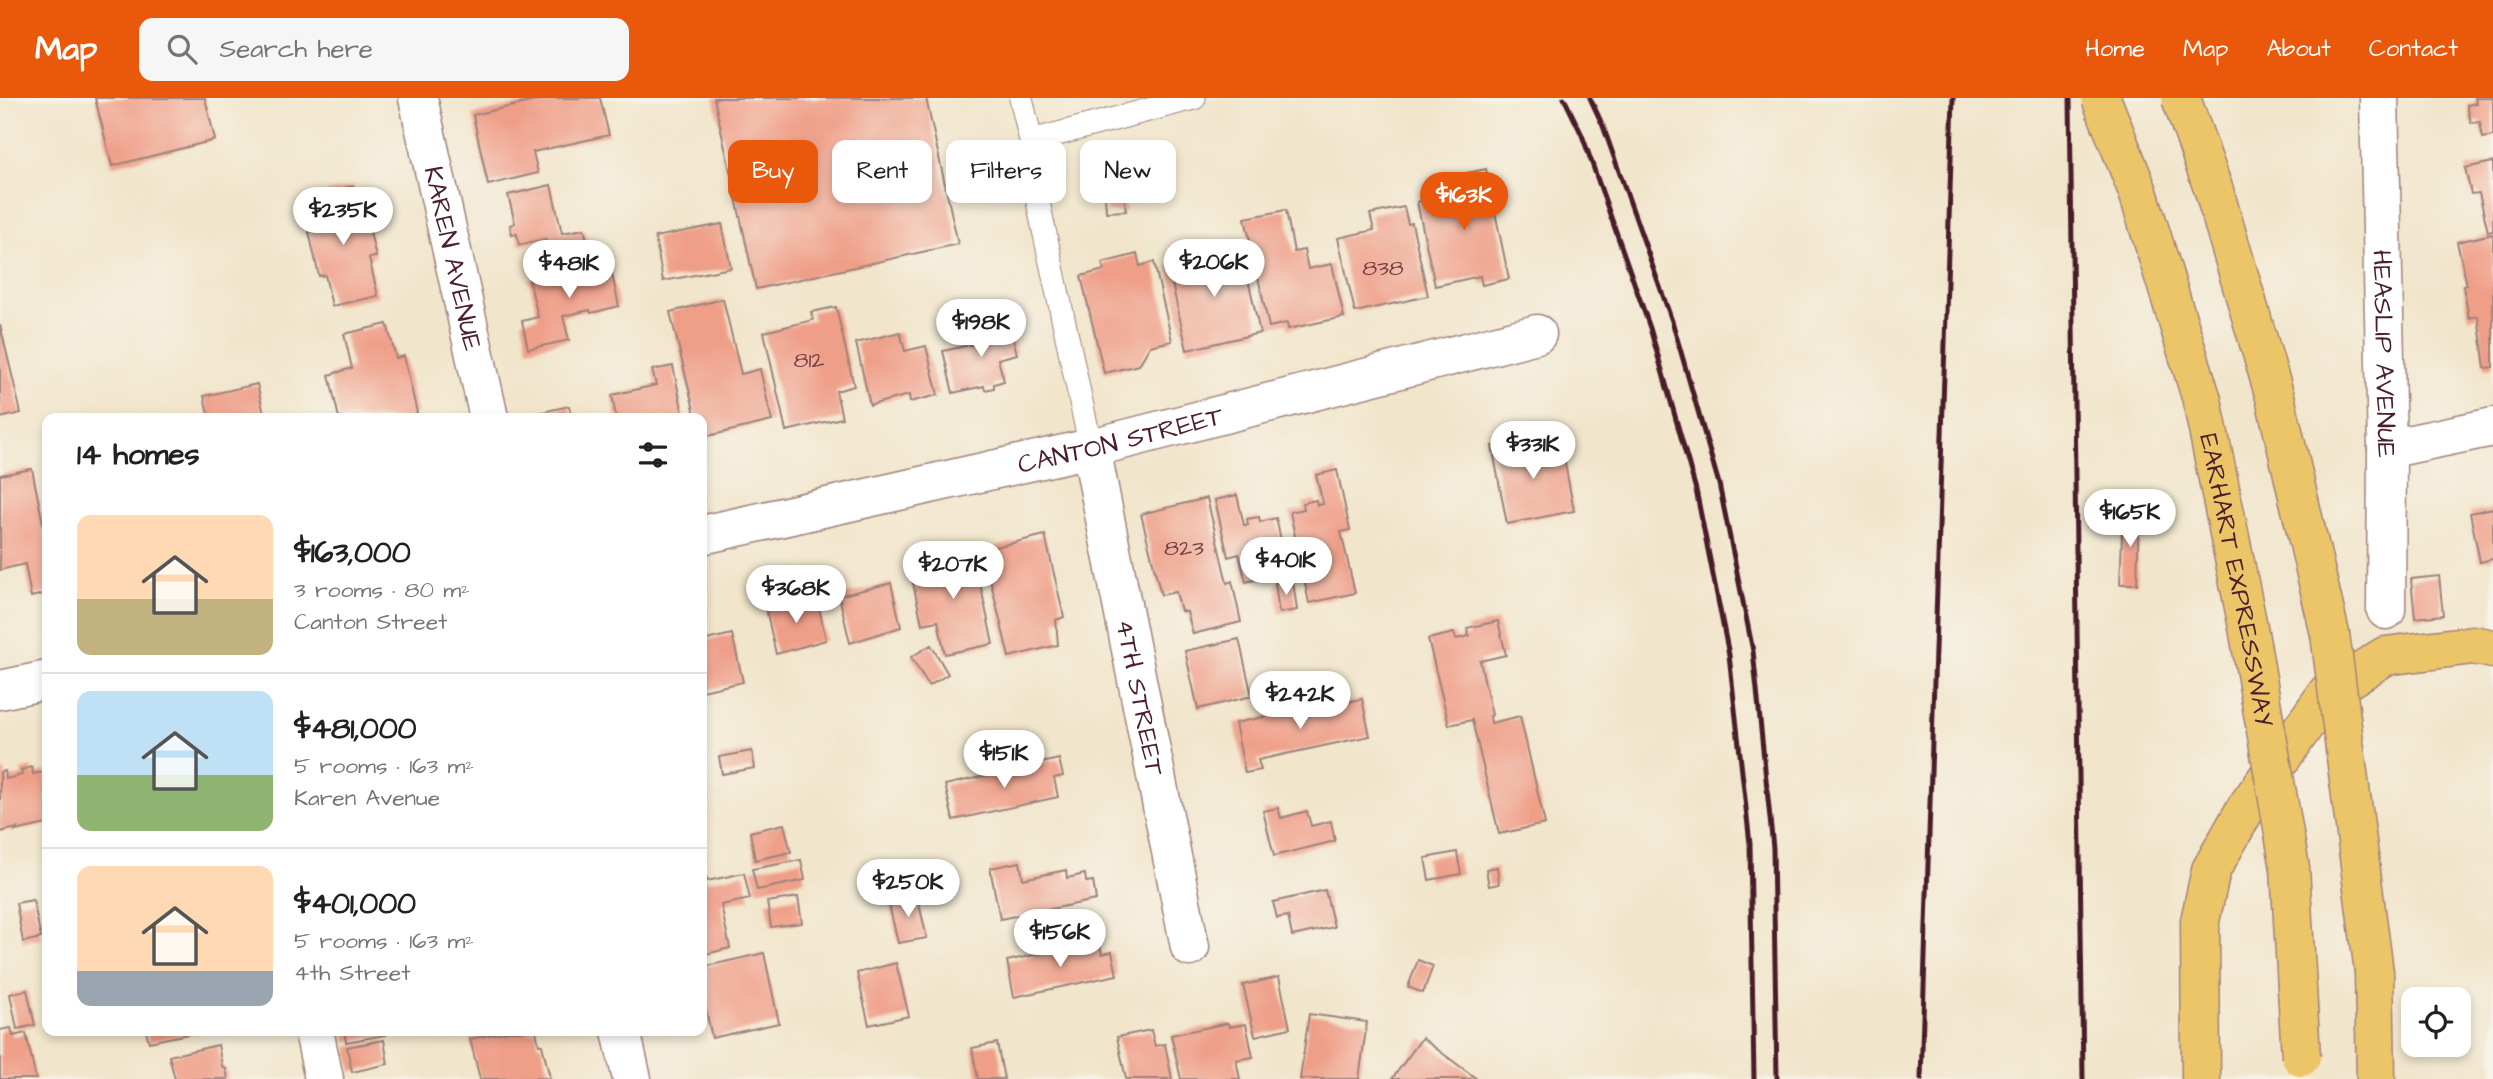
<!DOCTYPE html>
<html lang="en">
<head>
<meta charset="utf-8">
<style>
  :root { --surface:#fff; --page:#f6f6f6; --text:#202124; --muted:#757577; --line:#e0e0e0; --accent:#ea580c }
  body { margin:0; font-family:"Architects Daughter",sans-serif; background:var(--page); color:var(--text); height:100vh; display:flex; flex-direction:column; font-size:26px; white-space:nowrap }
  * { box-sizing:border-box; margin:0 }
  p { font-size:23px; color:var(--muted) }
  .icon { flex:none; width:38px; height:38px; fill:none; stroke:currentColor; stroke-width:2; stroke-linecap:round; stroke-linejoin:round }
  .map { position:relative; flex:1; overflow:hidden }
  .panel { position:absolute; left:42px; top:315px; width:665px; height:623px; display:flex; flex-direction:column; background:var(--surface); border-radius:14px; box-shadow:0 4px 10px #0003 }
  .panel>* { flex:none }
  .top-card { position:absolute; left:728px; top:42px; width:665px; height:63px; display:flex; gap:14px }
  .fabs { position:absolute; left:2401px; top:889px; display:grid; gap:14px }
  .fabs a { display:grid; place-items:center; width:70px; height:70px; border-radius:14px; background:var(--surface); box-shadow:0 4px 10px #0003; font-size:35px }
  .price { position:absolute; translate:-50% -60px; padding:0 16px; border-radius:24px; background:#fff; color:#222; font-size:23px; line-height:46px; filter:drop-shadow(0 2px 4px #0008) }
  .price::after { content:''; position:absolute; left:50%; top:42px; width:21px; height:16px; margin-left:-10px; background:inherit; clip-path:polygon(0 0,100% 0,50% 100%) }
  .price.current { background:var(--accent); color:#fff }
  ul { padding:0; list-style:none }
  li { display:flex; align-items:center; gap:21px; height:175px; padding:0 35px }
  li+li { border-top:2px solid var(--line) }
  li span { display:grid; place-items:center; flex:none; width:196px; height:140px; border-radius:14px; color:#555 }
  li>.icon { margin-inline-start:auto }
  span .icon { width:84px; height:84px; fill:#fffc; stroke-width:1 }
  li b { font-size:30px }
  h2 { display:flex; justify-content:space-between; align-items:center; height:84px; padding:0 35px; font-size:30px }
  .chip { padding:0 24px; border-radius:14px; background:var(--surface); box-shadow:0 4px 10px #0003; font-size:24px; line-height:63px }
  .chip.current { background:var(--accent); color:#fff }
  header { display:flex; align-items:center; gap:42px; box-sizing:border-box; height:98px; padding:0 35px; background:var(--accent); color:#fff }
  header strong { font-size:33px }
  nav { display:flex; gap:38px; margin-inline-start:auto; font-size:24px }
  .search { width:490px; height:63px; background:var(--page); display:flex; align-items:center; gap:18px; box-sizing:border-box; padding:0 24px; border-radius:14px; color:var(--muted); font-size:26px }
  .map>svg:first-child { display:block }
  .building { fill:#ef9f88 }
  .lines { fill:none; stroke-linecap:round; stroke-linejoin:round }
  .lane-casing { stroke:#9e827b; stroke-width:25 }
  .street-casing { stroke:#9e827b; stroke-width:41 }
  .highway-casing { stroke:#9e827b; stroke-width:41 }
  .lane { stroke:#fff; stroke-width:23 }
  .street { stroke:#fff; stroke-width:38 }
  .highway { stroke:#edc569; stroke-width:38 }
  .rail { stroke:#4a1f2b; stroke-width:5 }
  .highway-bridge-casing { stroke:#9e827b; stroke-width:41; stroke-linecap:butt }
  .highway-bridge { stroke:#edc569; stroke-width:38 }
  .labels { text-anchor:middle; stroke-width:5; stroke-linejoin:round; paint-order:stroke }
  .number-label { font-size:23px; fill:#733f42 }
  .street-label { font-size:26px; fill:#4a1f2b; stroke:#f7f3e8 }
</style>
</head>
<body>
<header>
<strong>Map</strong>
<div class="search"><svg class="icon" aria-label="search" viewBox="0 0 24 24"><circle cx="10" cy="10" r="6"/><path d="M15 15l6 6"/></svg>Search here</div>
<nav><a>Home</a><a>Map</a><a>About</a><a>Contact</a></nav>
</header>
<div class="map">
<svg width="2493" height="981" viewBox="0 0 2493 981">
  <rect width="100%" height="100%" fill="#f7f3e8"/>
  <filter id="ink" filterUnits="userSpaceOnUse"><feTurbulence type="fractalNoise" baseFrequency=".0143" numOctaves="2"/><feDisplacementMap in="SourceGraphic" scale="14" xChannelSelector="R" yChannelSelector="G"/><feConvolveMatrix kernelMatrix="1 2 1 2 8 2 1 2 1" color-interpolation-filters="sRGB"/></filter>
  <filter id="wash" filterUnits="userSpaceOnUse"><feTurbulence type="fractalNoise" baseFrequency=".00686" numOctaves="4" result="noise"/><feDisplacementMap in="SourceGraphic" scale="28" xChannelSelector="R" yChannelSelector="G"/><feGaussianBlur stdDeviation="1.57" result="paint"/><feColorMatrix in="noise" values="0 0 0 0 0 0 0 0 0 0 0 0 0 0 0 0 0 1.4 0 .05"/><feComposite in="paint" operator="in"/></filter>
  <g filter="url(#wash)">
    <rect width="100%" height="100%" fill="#f1e5cb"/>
    <g id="blocks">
      <path class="building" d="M 95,0 L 205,0 L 215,42 L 112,68 Z
        M 548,0 L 600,0 L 609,37 L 533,54 L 538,75 L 488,87 L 473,17 Z
        M 714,0 L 926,0 L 958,146 L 756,191 Z
        M 2475,0 L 2493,0 L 2493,38 L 2483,40 L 2480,24 L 2471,25 L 2467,7 L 2476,5 Z
        M 2493,64 L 2493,133 L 2488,134 L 2479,95 L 2471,96 L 2465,70 Z
        M 1486,71 L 1509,181 L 1482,187 L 1480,178 L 1435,188 L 1417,104 L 1447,98 L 1443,80 Z
        M 551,87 L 562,135 L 584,131 L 589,150 L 549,159 L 545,141 L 519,147 L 517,136 L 512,137 L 510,127 L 515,125 L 508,97 Z
        M 353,88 L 361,126 L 368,125 L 376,159 L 369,160 L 378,198 L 332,208 L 325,177 L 319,178 L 309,134 L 317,132 L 310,98 Z
        M 1124,96 L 1126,113 L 1106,114 L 1105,98 Z
        M 1404,109 L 1408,126 L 1412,125 L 1428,198 L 1355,214 L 1338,140 L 1374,132 L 1370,116 Z
        M 1286,112 L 1294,154 L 1304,152 L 1308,171 L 1332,166 L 1344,219 L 1288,231 L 1287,225 L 1269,229 L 1245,120 Z
        M 722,126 L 731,170 L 663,183 L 655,139 Z
        M 2493,136 L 2493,269 L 2485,270 L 2478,218 L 2469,220 L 2463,188 L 2467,187 L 2457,144 Z
        M 1241,149 L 1260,235 L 1187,252 L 1168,168 Z
        M 1137,156 L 1140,168 L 1154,164 L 1172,243 L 1150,248 L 1139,267 L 1104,275 L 1081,178 L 1104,172 L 1102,165 Z
        M 608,158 L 619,208 L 591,215 L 590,212 L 563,218 L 569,242 L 528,251 L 522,223 L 538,219 L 529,181 L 580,170 L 579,165 Z
        M 723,201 L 741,276 L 760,271 L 772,323 L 704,339 L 702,320 L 696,320 L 670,214 Z
        M 836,209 L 854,288 L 836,293 L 842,320 L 786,333 L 764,234 L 813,222 L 811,214 Z
        M 1007,217 L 1017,256 L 998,261 L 1004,283 L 994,286 L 994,290 L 985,292 L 984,288 L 953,295 L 943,253 L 992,242 L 987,221 Z
        M 387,226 L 396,260 L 404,258 L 417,315 L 408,318 L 409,320 L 339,320 L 329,277 L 352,270 L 344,236 Z
        M 0,227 L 21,315 L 0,320 Z
        M 900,234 L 905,253 L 926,248 L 938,297 L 910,304 L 909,297 L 870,307 L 856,245 Z
        M 673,268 L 684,320 L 616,320 L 612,297 L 656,287 L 652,272 Z
        M 257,286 L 265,320 L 209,320 L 204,298 Z
        M 569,308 L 572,320 L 525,320 L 525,318 Z
        M 1519,343 L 1521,352 L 1561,344 L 1574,413 L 1507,426 L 1492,348 Z
        M 32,371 L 47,445 L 47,495 L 31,499 L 25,466 L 0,472 L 0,377 Z
        M 1337,372 L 1350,432 L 1341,434 L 1355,495 L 1309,505 L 1290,414 L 1304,411 L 1303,405 L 1316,402 L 1317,407 L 1323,406 L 1316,377 Z
        M 1237,397 L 1244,427 L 1248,427 L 1247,421 L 1259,419 L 1260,424 L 1276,420 L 1288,474 L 1246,484 L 1239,456 L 1228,459 L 1215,402 Z
        M 1207,400 L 1227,485 L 1232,483 L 1241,524 L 1193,536 L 1187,514 L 1181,513 L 1176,494 L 1161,497 L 1141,416 Z
        M 2493,410 L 2493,461 L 2480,464 L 2470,415 Z
        M 2123,415 L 2139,416 L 2137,486 L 2120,486 Z
        M 1045,437 L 1064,519 L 1056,522 L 1058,547 L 1009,559 L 983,452 Z
        M 973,452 L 993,546 L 945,556 L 938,523 L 922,526 L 909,467 Z
        M 2439,478 L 2443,517 L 2415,520 L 2411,481 Z
        M 1293,483 L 1297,512 L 1279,515 L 1275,485 Z
        M 891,485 L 901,529 L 850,545 L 839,498 Z
        M 817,500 L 826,542 L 776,556 L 766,511 Z
        M 1498,523 L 1506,557 L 1480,563 L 1492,617 L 1490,618 L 1491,625 L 1520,618 L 1545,726 L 1499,736 L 1472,622 L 1449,627 L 1428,541 L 1454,535 L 1456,541 L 1469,538 L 1467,530 Z
        M 732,536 L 743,584 L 702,593 L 702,543 Z
        M 1239,541 L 1252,598 L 1198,611 L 1185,553 Z
        M 931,547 L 948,576 L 929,588 L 911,559 Z
        M 1362,601 L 1370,638 L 1258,662 L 1261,672 L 1245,675 L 1235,625 L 1316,608 L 1314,611 Z
        M 752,653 L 755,670 L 722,676 L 719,659 Z
        M 1059,661 L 1063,678 L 1054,680 L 1058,699 L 953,722 L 945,687 Z
        M 32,669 L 33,676 L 47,673 L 47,726 L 15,733 L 17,730 L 0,734 L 0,674 L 5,673 L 6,681 L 22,677 L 21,672 Z
        M 1278,710 L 1281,720 L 1307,713 L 1311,728 L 1331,723 L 1335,743 L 1274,758 L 1263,713 Z
        M 784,726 L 791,754 L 755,762 L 750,734 Z
        M 1457,754 L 1461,776 L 1429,782 L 1425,760 Z
        M 801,762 L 805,782 L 757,792 L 752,771 Z
        M 1020,764 L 1023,781 L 1066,772 L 1067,780 L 1085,776 L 1086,784 L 1093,783 L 1096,802 L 1000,821 L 990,770 Z
        M 1497,769 L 1499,786 L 1489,788 L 1486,771 Z
        M 744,775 L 750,801 L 721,807 L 730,850 L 702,857 L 702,781 L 707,780 L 707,783 Z
        M 1325,792 L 1334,829 L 1292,838 L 1288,818 L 1277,820 L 1273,804 Z
        M 917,797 L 927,840 L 898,845 L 888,802 Z
        M 798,799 L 802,825 L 771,829 L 767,804 Z
        M 33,802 L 41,840 L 23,844 L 16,805 Z
        M 1099,843 L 1102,856 L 1112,854 L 1117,877 L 1014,899 L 1007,863 Z
        M 764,855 L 779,925 L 712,940 L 702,893 L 702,869 Z
        M 1418,862 L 1433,868 L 1423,895 L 1408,889 Z
        M 896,865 L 909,918 L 869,927 L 857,875 Z
        M 1279,879 L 1290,930 L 1255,938 L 1243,887 Z
        M 27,892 L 35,927 L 17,931 L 10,896 Z
        M 1309,916 L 1367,924 L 1359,981 L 1300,981 Z
        M 1228,925 L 1229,929 L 1246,926 L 1253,959 L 1236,962 L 1240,981 L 1181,981 L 1171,937 Z
        M 11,930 L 13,938 L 26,935 L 36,981 L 0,981 L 0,932 Z
        M 1151,932 L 1155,948 L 1165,946 L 1172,981 L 1126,981 L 1117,939 Z
        M 146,933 L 197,933 L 198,934 L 149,944 Z
        M 344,933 L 384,933 L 385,937 L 346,944 Z
        M 509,933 L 536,933 L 539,947 L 542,947 L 550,980 L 480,981 L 470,941 Z
        M 1422,940 L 1477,981 L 1392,981 Z
        M 384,942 L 388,966 L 352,974 L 347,949 Z
        M 997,945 L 1004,981 L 978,981 L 972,950 Z
        M 218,947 L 222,968 L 226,971 L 228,981 L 175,981 L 169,958 Z"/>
    </g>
  </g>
  <g filter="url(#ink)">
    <use href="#blocks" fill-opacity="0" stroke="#9e827b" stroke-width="2"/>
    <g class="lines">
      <g class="lane-casing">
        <path id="lane" d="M 1021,0 L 1031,43 L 1038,104 L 1091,350
          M 1031,43 L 1194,0"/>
      </g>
      <g class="street-casing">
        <g id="street">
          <path id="s1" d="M 418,0 L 489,320"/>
          <path id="s2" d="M 2379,0 L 2387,351 L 2386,512"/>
          <path id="s3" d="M 1091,350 L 1190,849"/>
          <path d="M 2387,351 L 2493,329"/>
          <path id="s4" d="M 702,437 L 1091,350 L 1537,236"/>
          <path d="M 0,592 L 47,582"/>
          <path d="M 314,933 L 324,981"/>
          <path d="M 621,933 L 632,981"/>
        </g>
      </g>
      <g class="highway-casing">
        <path id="highway" d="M 2374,874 L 2376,981
          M 2201,981 L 2200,823 L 2211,772 L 2246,710 L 2328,594 L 2385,558 L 2473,547 L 2493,551"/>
      </g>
      <use href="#lane" class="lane"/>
      <use href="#street" class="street"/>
      <use href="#highway" class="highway"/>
      <path class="rail" d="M 1564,0 L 1582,37 L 1650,230 L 1696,392 L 1729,557 L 1750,746 L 1754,981
        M 1590,0 L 1603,28 L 1672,223 L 1719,386 L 1753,553 L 1773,750 L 1777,981
        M 2070,0 L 2083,981
        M 1921,981 L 1953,0"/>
      <g class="highway-bridge-casing">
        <g id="highway-bridge">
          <path id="s5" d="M 2101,0 L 2138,94 L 2202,302 L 2248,529 L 2290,770 L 2301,959"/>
          <path d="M 2181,0 L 2214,93 L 2275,299 L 2330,536 L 2374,874"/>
        </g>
      </g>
      <use href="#highway-bridge" class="highway-bridge"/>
    </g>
  </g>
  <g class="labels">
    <g class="number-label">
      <text x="1383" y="177">838</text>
      <text x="809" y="269">812</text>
      <text x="1184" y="457">823</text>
    </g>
    <g class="street-label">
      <text dy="9" stroke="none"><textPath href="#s1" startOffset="164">KAREN AVENUE</textPath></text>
      <text dy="9" stroke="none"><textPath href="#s2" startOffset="256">HEASLIP AVENUE</textPath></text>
      <text dy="9" stroke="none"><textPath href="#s4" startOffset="429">CANTON STREET</textPath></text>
      <text dy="9" stroke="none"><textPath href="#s5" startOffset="502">EARHART EXPRESSWAY</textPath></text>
      <text dy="9" stroke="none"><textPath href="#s3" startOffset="254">4TH STREET</textPath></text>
    </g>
  </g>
</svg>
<div class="fabs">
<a><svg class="icon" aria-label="locate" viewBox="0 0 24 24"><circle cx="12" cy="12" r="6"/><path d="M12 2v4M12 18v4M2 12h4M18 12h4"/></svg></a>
</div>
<b class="price current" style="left:1464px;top:134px">$163K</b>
<b class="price" style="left:343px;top:149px">$235K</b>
<b class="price" style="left:1214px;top:201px">$206K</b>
<b class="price" style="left:569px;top:202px">$481K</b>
<b class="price" style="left:981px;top:261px">$198K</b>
<b class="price" style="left:1533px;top:383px">$331K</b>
<b class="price" style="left:2130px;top:451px">$165K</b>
<b class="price" style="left:1286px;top:499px">$401K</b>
<b class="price" style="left:953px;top:503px">$207K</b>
<b class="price" style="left:796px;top:527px">$368K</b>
<b class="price" style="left:1300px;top:633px">$242K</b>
<b class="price" style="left:1004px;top:692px">$151K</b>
<b class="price" style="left:908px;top:821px">$250K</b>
<b class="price" style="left:1060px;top:871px">$156K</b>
<div class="top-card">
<a class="chip current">Buy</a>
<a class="chip">Rent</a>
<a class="chip">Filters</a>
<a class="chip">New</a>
</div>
<section class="panel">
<h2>14 homes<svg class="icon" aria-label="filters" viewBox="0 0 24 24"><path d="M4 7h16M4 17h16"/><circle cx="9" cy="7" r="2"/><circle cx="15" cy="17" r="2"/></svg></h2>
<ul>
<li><span style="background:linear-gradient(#ffd9b3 60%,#c2b280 0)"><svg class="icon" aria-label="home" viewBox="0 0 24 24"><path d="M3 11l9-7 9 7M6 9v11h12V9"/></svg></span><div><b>$163,000</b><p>3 rooms · 80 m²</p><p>Canton Street</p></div></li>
<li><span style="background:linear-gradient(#bfe0f5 60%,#8fb573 0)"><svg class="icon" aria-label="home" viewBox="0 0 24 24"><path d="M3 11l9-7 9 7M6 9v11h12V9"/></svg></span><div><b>$481,000</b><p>5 rooms · 163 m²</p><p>Karen Avenue</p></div></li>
<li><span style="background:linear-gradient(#ffd9b3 75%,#9aa5b1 0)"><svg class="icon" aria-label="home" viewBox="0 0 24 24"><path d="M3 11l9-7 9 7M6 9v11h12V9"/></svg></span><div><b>$401,000</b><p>5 rooms · 163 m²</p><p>4th Street</p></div></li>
</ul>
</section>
</div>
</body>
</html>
